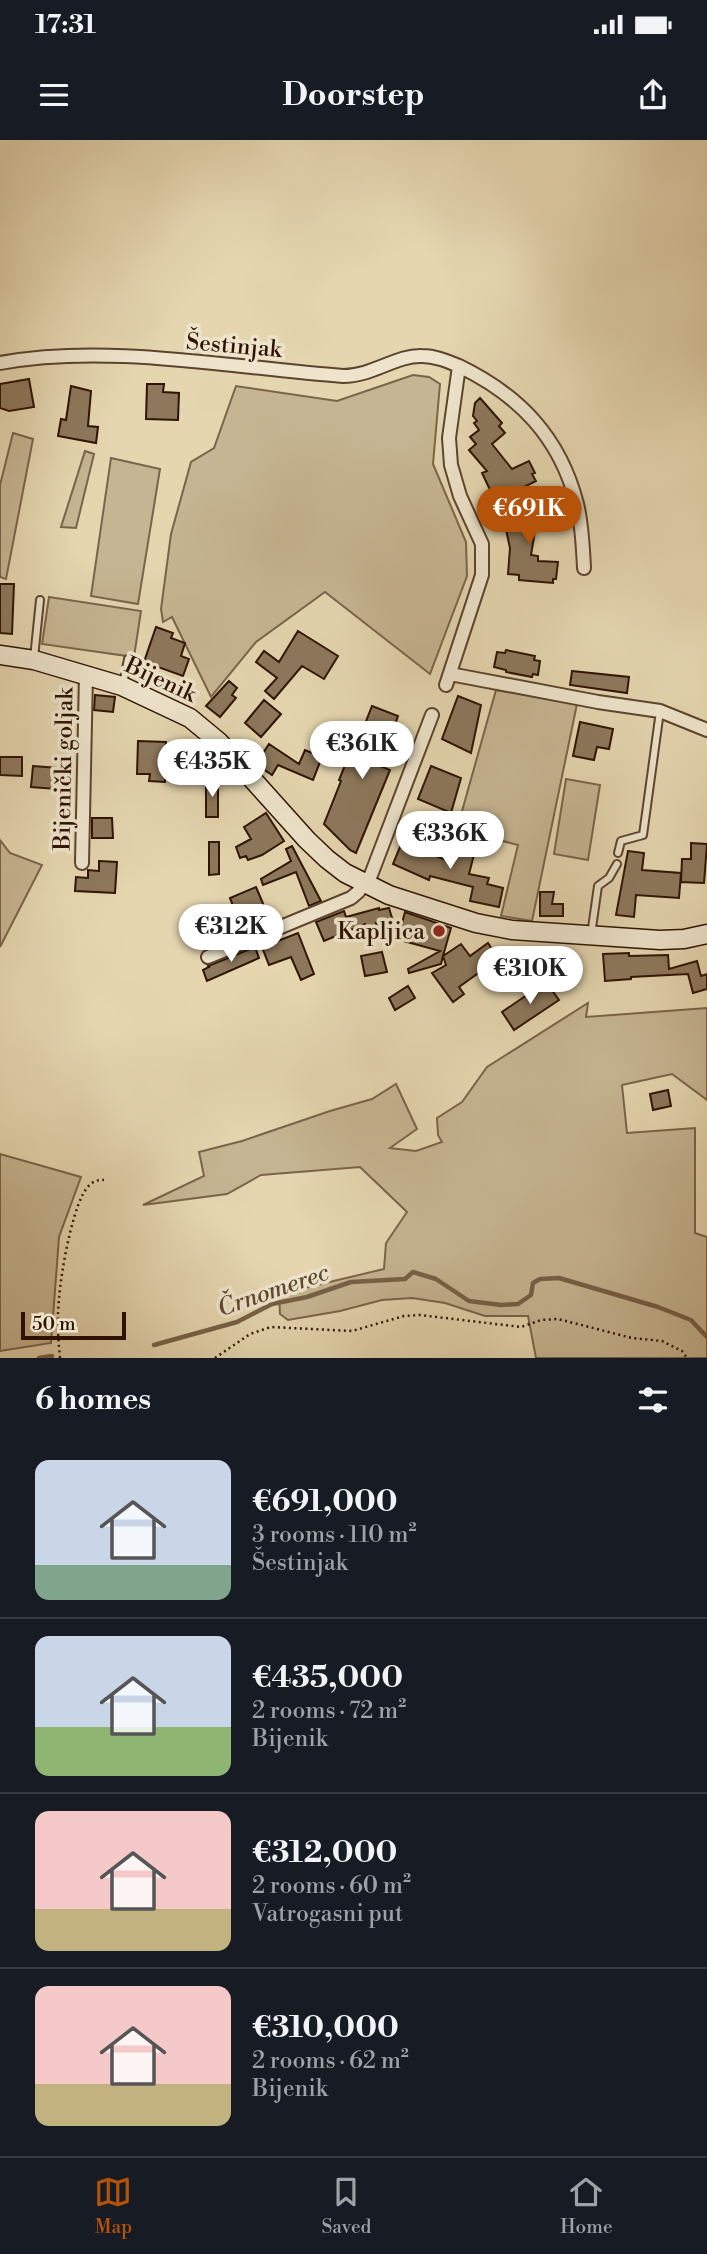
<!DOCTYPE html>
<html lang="en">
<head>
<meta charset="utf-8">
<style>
  :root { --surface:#171b24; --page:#20242c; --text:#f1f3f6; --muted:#9ea1a6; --line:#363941; --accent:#b45309 }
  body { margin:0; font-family:"Libre Bodoni",serif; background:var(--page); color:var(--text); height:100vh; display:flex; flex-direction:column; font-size:26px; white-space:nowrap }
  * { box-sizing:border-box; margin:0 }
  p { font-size:23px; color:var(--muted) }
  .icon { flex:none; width:38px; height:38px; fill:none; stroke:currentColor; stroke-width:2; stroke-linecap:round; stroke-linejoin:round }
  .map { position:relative; height:1218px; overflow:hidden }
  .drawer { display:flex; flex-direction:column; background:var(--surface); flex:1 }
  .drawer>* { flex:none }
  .scale { position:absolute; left:21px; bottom:18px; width:105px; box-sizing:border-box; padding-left:7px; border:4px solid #2e1302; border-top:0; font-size:19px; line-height:24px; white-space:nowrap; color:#2e1302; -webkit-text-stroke:5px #eee4cc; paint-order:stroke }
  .price { position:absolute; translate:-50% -60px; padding:0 16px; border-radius:24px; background:#fff; color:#222; font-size:23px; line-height:46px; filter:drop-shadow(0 2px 4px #0008) }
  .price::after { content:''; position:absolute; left:50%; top:42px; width:21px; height:16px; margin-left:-10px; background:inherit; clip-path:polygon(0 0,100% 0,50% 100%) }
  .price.active { background:var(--accent); color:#fff }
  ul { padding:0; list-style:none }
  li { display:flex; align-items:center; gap:21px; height:175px; padding:0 35px }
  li+li { border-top:2px solid var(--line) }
  li span { display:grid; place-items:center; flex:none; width:196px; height:140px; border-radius:14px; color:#555 }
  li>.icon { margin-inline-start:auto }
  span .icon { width:84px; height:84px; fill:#fffc; stroke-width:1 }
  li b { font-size:30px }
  h2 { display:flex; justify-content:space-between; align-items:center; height:84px; padding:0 35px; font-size:30px }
  .status { display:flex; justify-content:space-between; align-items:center; height:49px; padding:0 35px; background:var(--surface); direction:ltr }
  .status svg { height:19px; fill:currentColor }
  header { display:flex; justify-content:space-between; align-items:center; height:91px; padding:0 35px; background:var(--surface); font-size:32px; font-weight:700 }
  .tab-bar { display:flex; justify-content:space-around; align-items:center; height:98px; border-top:2px solid var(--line); background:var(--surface); font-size:19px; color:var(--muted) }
  .tab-bar a { display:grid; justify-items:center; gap:4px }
  .tab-bar .active { color:var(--accent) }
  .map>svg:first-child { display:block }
  .green { fill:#c6b592; stroke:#7a644a; stroke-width:2 }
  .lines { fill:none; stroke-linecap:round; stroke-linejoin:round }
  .stream { stroke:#776047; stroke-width:4.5 }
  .building { fill:#8d785c; stroke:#2e1302; stroke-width:2 }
  .lane-casing { stroke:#5c442e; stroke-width:10 }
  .street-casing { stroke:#5c442e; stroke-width:16 }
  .secondary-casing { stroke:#2e1302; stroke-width:21 }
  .path { stroke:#2e1302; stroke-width:2.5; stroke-dasharray:2 3.5; stroke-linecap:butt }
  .lane { stroke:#eee4cc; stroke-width:6 }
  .street { stroke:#eee4cc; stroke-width:12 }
  .secondary { stroke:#eee4cc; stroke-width:18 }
  .poi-dot { fill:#8f2418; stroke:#eee4cc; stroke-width:2.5 }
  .labels { text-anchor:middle; stroke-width:7; stroke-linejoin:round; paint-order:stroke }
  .street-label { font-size:23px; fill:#2e1302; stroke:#eee4cc }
  .poi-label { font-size:23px; fill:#2e1302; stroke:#eee4cc; text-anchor:end }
  .water-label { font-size:24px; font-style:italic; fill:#5e4730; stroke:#eee4cc }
</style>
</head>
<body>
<div class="status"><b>17:31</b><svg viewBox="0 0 49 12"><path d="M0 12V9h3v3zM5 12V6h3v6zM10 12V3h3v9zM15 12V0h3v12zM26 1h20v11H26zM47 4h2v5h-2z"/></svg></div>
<header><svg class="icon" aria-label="menu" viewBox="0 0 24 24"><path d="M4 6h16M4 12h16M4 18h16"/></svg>Doorstep<svg class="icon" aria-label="share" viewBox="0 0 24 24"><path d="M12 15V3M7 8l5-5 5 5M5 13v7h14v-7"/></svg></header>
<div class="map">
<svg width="707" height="1218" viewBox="0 0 707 1218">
  <rect width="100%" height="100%" fill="#e5d6b0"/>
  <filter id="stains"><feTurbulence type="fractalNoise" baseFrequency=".00286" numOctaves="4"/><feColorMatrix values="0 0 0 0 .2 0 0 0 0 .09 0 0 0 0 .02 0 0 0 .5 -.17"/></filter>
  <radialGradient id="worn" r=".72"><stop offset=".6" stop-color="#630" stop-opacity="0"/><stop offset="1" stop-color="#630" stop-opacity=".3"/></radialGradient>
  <path class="green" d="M 413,235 L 429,237 L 440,244 L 433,324 L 466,402 L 467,436 L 430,534 L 325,452 L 256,502 L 211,557 L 172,477 L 163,482 L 161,469 L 171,394 L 191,322 L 214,308 L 236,246 L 337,261 Z
    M 13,293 L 33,299 L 6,439 L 0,437 L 0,345 Z
    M 85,311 L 94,314 L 76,388 L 61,387 Z
    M 111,318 L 160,329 L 138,464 L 91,456 Z
    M 49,457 L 141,471 L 134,517 L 42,504 Z
    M 496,550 L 577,564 L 532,781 L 501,776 L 518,705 L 457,689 Z
    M 566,639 L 600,645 L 588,720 L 554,714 Z
    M 0,700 L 10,713 L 42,725 L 0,807 Z
    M 588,863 L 586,877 L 707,868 L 707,960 L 672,934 L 622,945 L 627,993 L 695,988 L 695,1093 L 707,1097 L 707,1218 L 536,1218 L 528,1176 L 485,1176 L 445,1163 L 412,1158 L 382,1160 L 340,1171 L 288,1180 L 280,1174 L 279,1154 L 384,1129 L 386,1103 L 407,1072 L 360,1027 L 261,1035 L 227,1054 L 143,1065 L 204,1036 L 199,1012 L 242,1001 L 330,971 L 372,959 L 396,944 L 417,989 L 390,1008 L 416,1011 L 442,1002 L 438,995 L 437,978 L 462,962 L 487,927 Z
    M 0,1014 L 81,1037 L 59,1097 L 51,1203 L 0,1211 Z"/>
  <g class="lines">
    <path class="stream" d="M 154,1205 L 237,1182 L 272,1164 L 307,1157 L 351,1142 L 405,1139 L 413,1132 L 436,1139 L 469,1161 L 501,1165 L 518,1164 L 531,1155 L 533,1143 L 540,1139 L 559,1138 L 658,1167 L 691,1180 L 707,1197
      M 39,1218 L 52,1216"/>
  </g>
  <path class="building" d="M 29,239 L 34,267 L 9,271 L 0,268 L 0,244 Z
    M 147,244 L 164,244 L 163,252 L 179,253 L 178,280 L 146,279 Z
    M 71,246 L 91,251 L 88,286 L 98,287 L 96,303 L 58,296 L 61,279 L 66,280 Z
    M 480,258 L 502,283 L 499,286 L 505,293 L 492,304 L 512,329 L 529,321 L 535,333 L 532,334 L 536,341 L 504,357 L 501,349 L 492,354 L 482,333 L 487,331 L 469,310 L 476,304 L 470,297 L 479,290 L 474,283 L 477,281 L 473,276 L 475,263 Z
    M 546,366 L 546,369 L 549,369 L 553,387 L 535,391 L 531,415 L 538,416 L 538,421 L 558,422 L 556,439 L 553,439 L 553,443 L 519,440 L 519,435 L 508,434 L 510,408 L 505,385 L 514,383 L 512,374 Z
    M 0,444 L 14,444 L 12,494 L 0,493 Z
    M 156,487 L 173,493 L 171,498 L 185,503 L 181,516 L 189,519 L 183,536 L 144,522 Z
    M 298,491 L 338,516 L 324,539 L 302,526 L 274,559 L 265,551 L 277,538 L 256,522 L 264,511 L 279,522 Z
    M 506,510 L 535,516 L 534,520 L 540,521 L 538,535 L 533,534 L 532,537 L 506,532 L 506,530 L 494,527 L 497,512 L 505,513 Z
    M 572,531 L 629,537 L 627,553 L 570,545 Z
    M 229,541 L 237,548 L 232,555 L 236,558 L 220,577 L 206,566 Z
    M 95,555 L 115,557 L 113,572 L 94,570 Z
    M 458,556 L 481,565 L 471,613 L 442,599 Z
    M 264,560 L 281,574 L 261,597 L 245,583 Z
    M 372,566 L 398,576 L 380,626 L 390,630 L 356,713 L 350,710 L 324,684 L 341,641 L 339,640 L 350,613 L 353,614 Z
    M 580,582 L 613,589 L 609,609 L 597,607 L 594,620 L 573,616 Z
    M 138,601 L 166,602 L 165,642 L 149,641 L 150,634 L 137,634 Z
    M 269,604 L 299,624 L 305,610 L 322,617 L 313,640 L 278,625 L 272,635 L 256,624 Z
    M 0,617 L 22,617 L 22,636 L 0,635 Z
    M 33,626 L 58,628 L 56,649 L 31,647 Z
    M 431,626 L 461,638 L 451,673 L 418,659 Z
    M 206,641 L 218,642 L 218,677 L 206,677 Z
    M 266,673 L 284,701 L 262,715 L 248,720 L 246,716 L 240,718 L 236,707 L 251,699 L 244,687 Z
    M 92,678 L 112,678 L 113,698 L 92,698 Z
    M 209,702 L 219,702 L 219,734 L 209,735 Z
    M 402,702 L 453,723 L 458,703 L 476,707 L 469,734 L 489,738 L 487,744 L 503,748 L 499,767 L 470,761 L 473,747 L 430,736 L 429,740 L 393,724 Z
    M 691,703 L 707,704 L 704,743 L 681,742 L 682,719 L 691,719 Z
    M 292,706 L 321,761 L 309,766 L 296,732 L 263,745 L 261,739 L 291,721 L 286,709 Z
    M 628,711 L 644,713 L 642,730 L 681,733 L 679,758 L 636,755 L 634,777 L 616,775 Z
    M 99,721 L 117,722 L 115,753 L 75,751 L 76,737 L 88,738 L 88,730 L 99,731 Z
    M 256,747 L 267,773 L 240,784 L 230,758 Z
    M 540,752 L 554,752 L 552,764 L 563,764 L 563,776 L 540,776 Z
    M 379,768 L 379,770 L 389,768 L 395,788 L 376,783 L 377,788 L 367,790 L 365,784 L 324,801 L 316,782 L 344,771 L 346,777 Z
    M 405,772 L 451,788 L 443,816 L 461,804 L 470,816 L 488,803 L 498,819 L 459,847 L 464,854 L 453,862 L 432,833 L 446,825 L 443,816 L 441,824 L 409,833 L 408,829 L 440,811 L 400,800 L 403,791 L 400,790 Z
    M 298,793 L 314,834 L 301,840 L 291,817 L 269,825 L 262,807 Z
    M 255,807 L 259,818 L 207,841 L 203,830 L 209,827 L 208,826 Z
    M 382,812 L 387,832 L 365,836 L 361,816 Z
    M 629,813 L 629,816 L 668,815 L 669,829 L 697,821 L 701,836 L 707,834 L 707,849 L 693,853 L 688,834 L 631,837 L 631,839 L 605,841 L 603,814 Z
    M 546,842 L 559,860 L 514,890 L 502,872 Z
    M 408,846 L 415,858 L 395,870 L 389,858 Z
    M 668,950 L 671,966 L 653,970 L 650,954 Z"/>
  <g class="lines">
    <g class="lane-casing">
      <path id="lane" d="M 34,518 L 40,460
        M 123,544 L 128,519
        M 618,713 L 621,701 L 643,695 L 660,571
        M 591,795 L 598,746 L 609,738 L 617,724"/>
    </g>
    <g class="street-casing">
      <path id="street" d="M 0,223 C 108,203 233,228 343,236 C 373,236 396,215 422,216 C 435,216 447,221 459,226
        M 450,534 L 598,562 L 660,571 L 707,590
        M 446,545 L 482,435 L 482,404 L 460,356 L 451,325 L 449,298 L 459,226 C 519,255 560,297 577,364 C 582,384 583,407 584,428
        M 82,723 L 86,535
        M 208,817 L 351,758 L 358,752 L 371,735 L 432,575"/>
    </g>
    <g class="secondary-casing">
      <path id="secondary" d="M 0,515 L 34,520 L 122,546 L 190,578 L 219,602 L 307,700 L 327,719 L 345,733 L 389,755 L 476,783 L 512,790 L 660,800 L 684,799 L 707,794"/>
    </g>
    <path class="path" d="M 60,1218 C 58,1198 57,1179 59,1159 C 61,1132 71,1077 83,1054 C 88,1045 94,1039 104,1040
      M 215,1218 L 250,1194 L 271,1187 L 352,1191 L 404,1176 L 420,1175 L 521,1187 L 541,1180 L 558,1179 L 632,1198 L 662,1201 L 682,1211 L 687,1218"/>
    <use href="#lane" class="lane"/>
    <use href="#street" class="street"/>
    <use href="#secondary" class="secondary"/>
  </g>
  <circle class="poi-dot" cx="439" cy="791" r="7"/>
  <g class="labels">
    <g class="street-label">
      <text transform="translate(234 205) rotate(5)" y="8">Šestinjak</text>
      <text transform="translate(161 539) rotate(25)" y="8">Bijenik</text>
      <text transform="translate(63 629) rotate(-89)" y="8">Bijenički goljak</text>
    </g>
    <g class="poi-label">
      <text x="425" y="799">Kapljica</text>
    </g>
    <g class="water-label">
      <text transform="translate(273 1150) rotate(-19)" y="8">Črnomerec</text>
    </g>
  </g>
  <rect width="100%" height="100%" filter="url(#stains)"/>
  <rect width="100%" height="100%" fill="url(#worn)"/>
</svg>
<div class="scale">50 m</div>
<b class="price active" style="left:529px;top:406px">€691K</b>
<b class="price" style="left:362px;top:641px">€361K</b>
<b class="price" style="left:212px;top:659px">€435K</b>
<b class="price" style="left:450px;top:731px">€336K</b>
<b class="price" style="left:231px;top:824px">€312K</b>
<b class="price" style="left:530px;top:866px">€310K</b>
</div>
<section class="drawer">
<h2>6 homes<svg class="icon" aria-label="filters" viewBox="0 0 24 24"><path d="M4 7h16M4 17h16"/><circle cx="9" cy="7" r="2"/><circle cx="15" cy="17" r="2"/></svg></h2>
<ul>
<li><span style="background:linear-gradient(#c9d6e8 75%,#7fa58c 0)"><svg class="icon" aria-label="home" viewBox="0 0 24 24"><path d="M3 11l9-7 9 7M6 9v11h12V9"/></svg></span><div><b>€691,000</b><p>3 rooms · 110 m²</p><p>Šestinjak</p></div></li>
<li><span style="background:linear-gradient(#c9d6e8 65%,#8fb573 0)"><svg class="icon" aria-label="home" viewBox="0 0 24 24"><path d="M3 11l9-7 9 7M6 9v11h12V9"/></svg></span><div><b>€435,000</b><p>2 rooms · 72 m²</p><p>Bijenik</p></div></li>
<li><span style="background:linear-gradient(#f6c9c9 70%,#c2b280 0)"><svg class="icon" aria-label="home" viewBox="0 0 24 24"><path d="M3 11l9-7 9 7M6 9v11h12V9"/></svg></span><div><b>€312,000</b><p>2 rooms · 60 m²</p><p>Vatrogasni put</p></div></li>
<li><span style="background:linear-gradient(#f6c9c9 70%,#c2b280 0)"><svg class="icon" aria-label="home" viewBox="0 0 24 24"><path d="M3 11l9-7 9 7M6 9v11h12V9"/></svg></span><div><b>€310,000</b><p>2 rooms · 62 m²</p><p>Bijenik</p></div></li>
</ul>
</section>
<nav class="tab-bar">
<a class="active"><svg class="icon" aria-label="map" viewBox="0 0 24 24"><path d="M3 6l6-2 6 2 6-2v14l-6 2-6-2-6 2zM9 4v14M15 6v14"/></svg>Map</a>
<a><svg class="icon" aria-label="saved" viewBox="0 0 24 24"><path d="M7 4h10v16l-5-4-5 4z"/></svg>Saved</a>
<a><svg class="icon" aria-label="home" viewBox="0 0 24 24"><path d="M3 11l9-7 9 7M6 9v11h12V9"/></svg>Home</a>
</nav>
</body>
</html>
